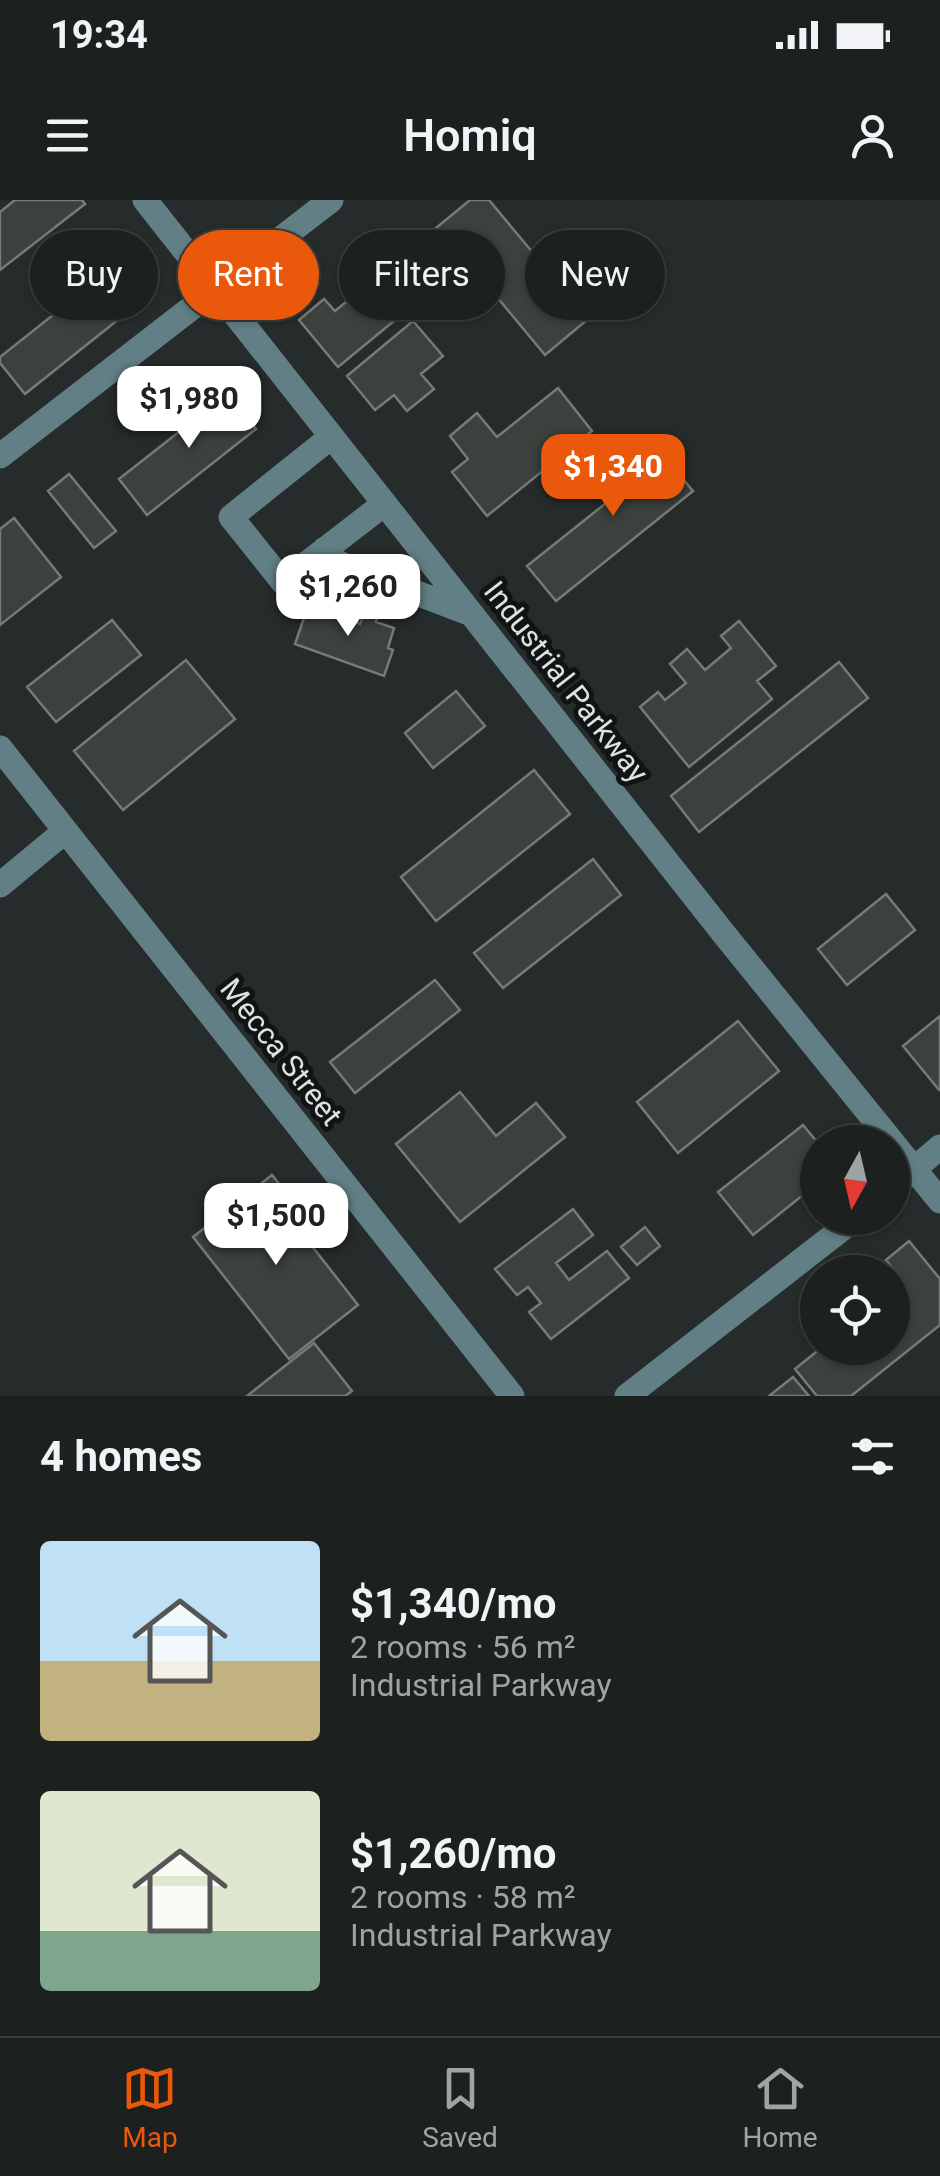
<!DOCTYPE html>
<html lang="en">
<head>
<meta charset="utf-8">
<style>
  :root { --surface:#1c2120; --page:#292e2d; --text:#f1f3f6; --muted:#a0a3a5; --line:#3a3e3e; --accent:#ea580c }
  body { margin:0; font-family:Roboto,sans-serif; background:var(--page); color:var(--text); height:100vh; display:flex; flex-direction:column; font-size:38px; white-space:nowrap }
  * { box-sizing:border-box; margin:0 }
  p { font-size:32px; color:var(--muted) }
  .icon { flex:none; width:55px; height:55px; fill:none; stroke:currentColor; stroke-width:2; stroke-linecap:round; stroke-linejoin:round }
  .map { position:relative; height:1196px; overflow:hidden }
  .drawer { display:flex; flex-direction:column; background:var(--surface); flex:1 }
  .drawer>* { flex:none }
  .banner { position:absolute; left:30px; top:30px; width:880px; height:90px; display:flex; gap:20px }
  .needle { width:65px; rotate:188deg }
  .fabs { position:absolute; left:800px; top:925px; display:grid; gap:20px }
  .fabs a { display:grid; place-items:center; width:110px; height:110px; border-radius:50%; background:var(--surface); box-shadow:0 2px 8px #0004,0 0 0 2px var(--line); font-size:50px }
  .price { position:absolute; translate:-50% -85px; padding:0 22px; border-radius:20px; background:#fff; color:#222; font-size:32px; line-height:65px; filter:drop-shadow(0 2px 5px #0008) }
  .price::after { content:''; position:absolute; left:50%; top:60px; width:30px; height:22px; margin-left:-15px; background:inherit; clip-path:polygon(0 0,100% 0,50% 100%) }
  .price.active { background:var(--accent); color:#fff }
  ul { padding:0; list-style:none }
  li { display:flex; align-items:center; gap:30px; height:250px; padding:0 40px }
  li span { display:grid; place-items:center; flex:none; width:280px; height:200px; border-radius:10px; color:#555 }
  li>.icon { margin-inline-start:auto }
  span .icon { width:120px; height:120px; fill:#fffc; stroke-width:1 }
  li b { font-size:42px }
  h2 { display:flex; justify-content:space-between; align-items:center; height:120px; padding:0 40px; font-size:42px }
  .chip { padding:0 35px; border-radius:45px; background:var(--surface); box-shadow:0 2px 8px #0004,0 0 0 2px var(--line); font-size:35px; line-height:90px }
  .chip.active { background:var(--accent); color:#fff }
  .status { display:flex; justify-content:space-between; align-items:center; height:70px; padding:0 50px; background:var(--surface); direction:ltr }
  .status svg { height:28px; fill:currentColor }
  header { display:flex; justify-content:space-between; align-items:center; height:130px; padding:0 40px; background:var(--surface); font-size:45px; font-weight:600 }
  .menu { display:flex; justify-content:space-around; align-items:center; height:140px; border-top:2px solid var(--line); background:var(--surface); font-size:28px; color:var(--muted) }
  .menu a { display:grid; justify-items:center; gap:5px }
  .menu .active { color:var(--accent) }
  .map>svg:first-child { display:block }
  .building { fill:#3c413d; stroke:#767b77; stroke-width:2.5 }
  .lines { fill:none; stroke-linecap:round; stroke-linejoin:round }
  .minor { stroke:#627f85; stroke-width:25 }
  .labels { text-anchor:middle; stroke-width:10; stroke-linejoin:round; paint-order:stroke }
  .street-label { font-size:30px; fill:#dee2e1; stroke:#111414 }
</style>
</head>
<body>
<div class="status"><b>19:34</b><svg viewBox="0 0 49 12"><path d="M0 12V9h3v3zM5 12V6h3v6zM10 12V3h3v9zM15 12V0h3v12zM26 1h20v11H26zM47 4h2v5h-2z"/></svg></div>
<header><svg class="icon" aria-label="menu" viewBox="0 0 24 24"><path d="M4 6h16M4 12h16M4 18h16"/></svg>Homiq<svg class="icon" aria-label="person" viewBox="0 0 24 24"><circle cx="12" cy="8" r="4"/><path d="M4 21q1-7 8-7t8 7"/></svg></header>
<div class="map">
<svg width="940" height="1196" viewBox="0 0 940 1196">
  <rect width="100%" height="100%" fill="#262c2b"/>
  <path class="building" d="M 15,0 L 82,0 L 85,4 L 0,70 L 0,12 Z
    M 470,0 L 489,0 L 588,119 L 545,155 L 467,61 L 338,167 L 299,120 L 324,99 L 335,111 Z
    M 126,57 L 154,91 L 25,194 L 0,163 L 0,157 Z
    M 413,121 L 443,156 L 421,174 L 434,189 L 407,211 L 394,195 L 375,210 L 347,176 Z
    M 222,185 L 256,229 L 147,315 L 119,279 L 203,213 L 197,205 Z
    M 558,188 L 592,231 L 487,316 L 452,272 L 468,259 L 450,236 L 477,213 L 497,237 Z
    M 650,239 L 693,291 L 556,401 L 527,366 L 611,299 L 597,282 Z
    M 69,274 L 116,331 L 94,348 L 48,291 Z
    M 14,318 L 61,377 L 0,425 L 0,329 Z
    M 308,406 L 360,424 L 366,408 L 379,412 L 376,422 L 394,428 L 388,448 L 393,450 L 384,476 L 295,444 Z
    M 112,420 L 141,455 L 56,522 L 27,487 Z
    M 739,421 L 776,466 L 757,481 L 772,499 L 689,567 L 640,507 L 658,492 L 665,500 L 686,483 L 670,464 L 687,449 L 705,470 L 731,448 L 721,436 Z
    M 186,460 L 235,519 L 123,610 L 74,551 Z
    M 839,462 L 868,498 L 699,632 L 671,596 Z
    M 456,491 L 485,526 L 433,568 L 405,533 Z
    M 534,570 L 570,614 L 436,721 L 401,677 Z
    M 593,659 L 621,695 L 503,788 L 474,753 Z
    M 886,694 L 915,730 L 847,785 L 818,749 Z
    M 435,780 L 460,810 L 355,893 L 330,862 Z
    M 940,816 L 940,889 L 939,890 L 903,846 Z
    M 738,821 L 779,871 L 678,953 L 637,902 Z
    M 460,892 L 496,936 L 536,903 L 565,937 L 460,1022 L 396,944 Z
    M 803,925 L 818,943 L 818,983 L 753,1035 L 718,992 Z
    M 272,975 L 300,1010 L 290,1018 L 358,1105 L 289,1159 L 193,1037 Z
    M 573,1009 L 593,1035 L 556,1063 L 569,1080 L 607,1051 L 629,1078 L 551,1139 L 529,1112 L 541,1103 L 528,1087 L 517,1095 L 495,1069 Z
    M 645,1027 L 660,1046 L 637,1065 L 621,1047 Z
    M 909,1041 L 940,1079 L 940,1125 L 851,1196 L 817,1196 L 795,1169 L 821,1148 L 892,1148 L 892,1090 L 903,1082 L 886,1060 Z
    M 314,1143 L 352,1191 L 345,1196 L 247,1196 Z
    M 793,1177 L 809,1196 L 769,1196 Z"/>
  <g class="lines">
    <path class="minor" d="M 145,0 L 724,734 L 940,1001
      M 331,237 L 231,317 L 283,382 L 384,304
      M 0,256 L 331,0
      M 325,349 L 333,361 L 469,413
      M 0,548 L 512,1196
      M 0,685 L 64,632
      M 892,988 L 940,947
      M 627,1196 L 856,1018"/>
  </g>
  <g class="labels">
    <g class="street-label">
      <text transform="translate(566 482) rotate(52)" y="10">Industrial Parkway</text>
      <text transform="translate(281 852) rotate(52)" y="10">Mecca Street</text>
    </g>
  </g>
</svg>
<div class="fabs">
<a><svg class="needle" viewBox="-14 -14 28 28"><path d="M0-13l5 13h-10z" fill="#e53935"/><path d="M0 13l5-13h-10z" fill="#a0a3a5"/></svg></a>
<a><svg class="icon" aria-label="locate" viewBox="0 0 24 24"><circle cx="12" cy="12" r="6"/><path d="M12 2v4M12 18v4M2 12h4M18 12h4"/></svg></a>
</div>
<b class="price" style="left:189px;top:251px">$1,980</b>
<b class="price active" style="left:613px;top:319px">$1,340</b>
<b class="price" style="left:348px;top:439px">$1,260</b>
<b class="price" style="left:276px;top:1068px">$1,500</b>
<div class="banner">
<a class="chip">Buy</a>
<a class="chip active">Rent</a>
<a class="chip">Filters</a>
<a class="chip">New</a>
</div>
</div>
<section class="drawer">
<h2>4 homes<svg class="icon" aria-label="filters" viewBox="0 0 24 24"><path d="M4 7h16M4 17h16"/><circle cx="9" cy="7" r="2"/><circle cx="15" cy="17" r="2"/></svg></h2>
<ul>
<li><span style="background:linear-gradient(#bfe0f5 60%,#c2b280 0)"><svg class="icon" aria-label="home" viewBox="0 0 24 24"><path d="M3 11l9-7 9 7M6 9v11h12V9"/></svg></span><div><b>$1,340/mo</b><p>2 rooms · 56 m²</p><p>Industrial Parkway</p></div></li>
<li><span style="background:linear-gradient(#dfe7d0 70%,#7fa58c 0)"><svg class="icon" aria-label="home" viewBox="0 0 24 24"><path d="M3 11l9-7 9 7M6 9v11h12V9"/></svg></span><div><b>$1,260/mo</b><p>2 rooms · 58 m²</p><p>Industrial Parkway</p></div></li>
</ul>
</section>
<nav class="menu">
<a class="active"><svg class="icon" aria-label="map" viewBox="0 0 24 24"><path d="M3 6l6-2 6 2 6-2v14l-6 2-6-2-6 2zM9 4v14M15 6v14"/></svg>Map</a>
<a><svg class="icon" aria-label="saved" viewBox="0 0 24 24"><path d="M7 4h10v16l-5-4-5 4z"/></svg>Saved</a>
<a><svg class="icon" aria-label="home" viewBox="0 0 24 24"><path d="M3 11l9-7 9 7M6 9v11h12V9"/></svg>Home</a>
</nav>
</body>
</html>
